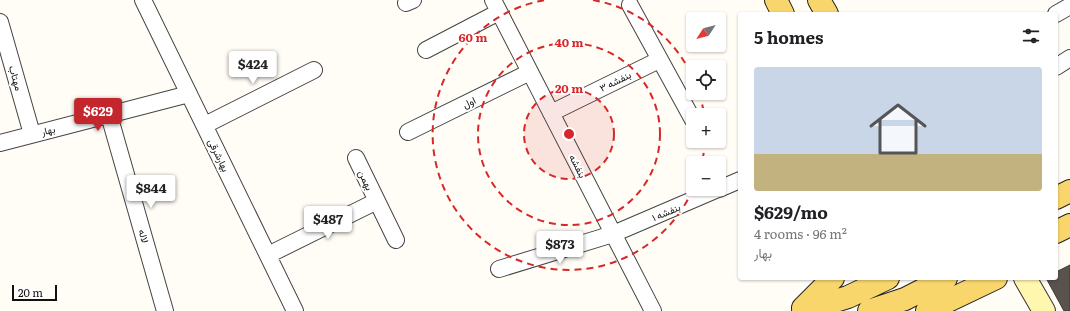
<!DOCTYPE html>
<html lang="en">
<head>
<meta charset="utf-8">
<style>
  :root { --surface:#fff; --page:#f2f2f2; --text:#202124; --muted:#757577; --accent:#c4262e }
  body { margin:0; font-family:Literata,Vazirmatn,serif; background:var(--page); color:var(--text); height:100vh; display:flex; flex-direction:column; font-size:15px; white-space:nowrap }
  * { box-sizing:border-box; margin:0 }
  p { font-size:13px; color:var(--muted) }
  .icon { flex:none; width:22px; height:22px; fill:none; stroke:currentColor; stroke-width:2; stroke-linecap:round; stroke-linejoin:round }
  .map { position:relative; flex:1; overflow:hidden }
  .details { position:absolute; left:738px; top:12px; width:320px; height:268px; display:flex; flex-direction:column; background:var(--surface); border-radius:4px; box-shadow:0 1px 3px #0004 }
  .details>* { flex:none }
  .needle { width:26px; rotate:234deg }
  .tools { position:absolute; left:686px; top:12px; display:grid; gap:8px }
  .tools a { display:grid; place-items:center; width:40px; height:40px; border-radius:4px; background:var(--surface); box-shadow:0 1px 3px #0004; font-size:20px }
  .scale { position:absolute; left:12px; bottom:10px; width:45px; box-sizing:border-box; padding-left:4px; border:2px solid #111; border-top:0; font-size:11px; line-height:14px; white-space:nowrap; color:#111; -webkit-text-stroke:3px #fff; paint-order:stroke }
  .price { position:absolute; translate:-50% -34px; padding:0 9px; border-radius:4px; background:#fff; color:#222; font-size:13px; line-height:26px; filter:drop-shadow(0 1px 2px #0008) }
  .price::after { content:''; position:absolute; left:50%; top:24px; width:12px; height:9px; margin-left:-6px; background:inherit; clip-path:polygon(0 0,100% 0,50% 100%) }
  .price.selected { background:var(--accent); color:#fff }
  ul { padding:0; list-style:none }
  li { display:grid; align-content:center; gap:8px; height:212px; padding:0 16px }
  li span { display:grid; place-items:center; height:124px; border-radius:4px; color:#555 }
  li>.icon { margin-inline-start:auto }
  span .icon { width:72px; height:72px; fill:#fffc; stroke-width:1 }
  li b { font-size:17px }
  h2 { display:flex; justify-content:space-between; align-items:center; height:48px; padding:0 16px; font-size:17px }
  .map>svg:first-child { display:block }
  .building { fill:#5a524d; stroke:#3f3936 }
  .lines { fill:none; stroke-linecap:round; stroke-linejoin:round }
  .street-casing { stroke:#444; stroke-width:18 }
  .secondary-casing { stroke:#333; stroke-width:24 }
  .primary-casing { stroke:#222; stroke-width:24 }
  .street { stroke:#fff; stroke-width:16 }
  .secondary { stroke:#fff6b0; stroke-width:22 }
  .primary { stroke:#f9d66b; stroke-width:22 }
  .ring { fill:none; stroke:#d62828; stroke-width:2; stroke-dasharray:7 5 }
  .labels { text-anchor:middle; stroke-width:4; stroke-linejoin:round; paint-order:stroke }
  .street-label { font-size:10px; fill:#111; stroke:#fff }
  .centre { fill:#d62828; stroke:#fff; stroke-width:2 }
  .ring-label { font-size:12px; text-anchor:middle; font-weight:bold; fill:#d62828; stroke:#fff; stroke-width:4; stroke-linejoin:round; paint-order:stroke }
</style>
</head>
<body>
<div class="map">
<svg width="1070" height="311" viewBox="0 0 1070 311">
  <rect width="100%" height="100%" fill="#fffdf5"/>
  <path class="building" d="M 1070,265 L 1070,311 L 1064,311 L 1046,278 L 1056,278 L 1056,272 Z"/>
  <g class="lines">
    <g class="street-casing">
      <path id="street" d="M 143,0 L 295,311
        M 493,0 L 653,311
        M 406,3 L 413,0
        M 630,5 L 693,120
        M 1056,14 L 1070,6
        M 0,22 L 32,134
        M 426,50 L 499,12
        M 1056,67 L 1070,58
        M 551,113 L 659,60
        M 109,115 L 165,311
        M 205,125 L 314,70
        M 408,132 L 530,72
        M 0,143 L 189,94
        M 356,158 L 396,240
        M 719,189 L 740,180
        M 268,255 L 377,201
        M 499,269 L 613,234 L 718,189"/>
    </g>
    <g class="secondary-casing">
      <path id="secondary" d="M 1025,278 L 1044,311"/>
    </g>
    <g class="primary-casing">
      <path id="primary" d="M 776,0 L 783,14
        M 819,0 L 827,14
        M 1056,198 L 1070,191
        M 1056,232 L 1070,225
        M 803,308 L 833,278
        M 803,311 L 848,297 L 888,278
        M 869,311 L 905,299 L 946,278
        M 927,311 L 996,278"/>
    </g>
    <use href="#street" class="street"/>
    <use href="#secondary" class="secondary"/>
    <use href="#primary" class="primary"/>
  </g>
  <circle cx="569" cy="134" r="45" fill="#d62828" fill-opacity=".12"/>
  <g class="ring">
    <circle cx="569" cy="134" r="45"/>
    <circle cx="569" cy="134" r="91"/>
    <path d="M705 141A136 136 0 0 1 702 162M693 189A136 136 0 1 1 545 0M593 0A136 136 0 0 1 693 78M699 93A136 136 0 0 1 704 114"/>
  </g>
  <g class="labels">
    <g class="street-label">
      <text transform="translate(16 78) rotate(74)" y="4">مهتاب</text>
      <text transform="translate(615 81) rotate(-26)" y="4">بنفشه ۳</text>
      <text transform="translate(469 102) rotate(-26)" y="4">اول</text>
      <text transform="translate(48 130) rotate(-14)" y="4">بهار</text>
      <text transform="translate(219 155) rotate(64)" y="4">بهارشرقی</text>
      <text transform="translate(578 166) rotate(63)" y="4">بنفشه</text>
      <text transform="translate(366 180) rotate(65)" y="4">بهمن</text>
      <text transform="translate(666 212) rotate(-23)" y="4">بنفشه ۱</text>
      <text transform="translate(144 236) rotate(74)" y="4">لاله</text>
    </g>
  </g>
  <circle cx="569" cy="134" r="6" class="centre"/>
  <g class="ring-label">
    <text x="473" y="42">60 m</text>
    <text x="569" y="47">40 m</text>
    <text x="569" y="93">20 m</text>
  </g>
</svg>
<div class="tools">
<a><svg class="needle" viewBox="-14 -14 28 28"><path d="M0-13l5 13h-10z" fill="#e53935"/><path d="M0 13l5-13h-10z" fill="#757577"/></svg></a>
<a><svg class="icon" aria-label="locate" viewBox="0 0 24 24"><circle cx="12" cy="12" r="6"/><path d="M12 2v4M12 18v4M2 12h4M18 12h4"/></svg></a>
<a>+</a>
<a>−</a>
</div>
<div class="scale">20 m</div>
<b class="price" style="left:253px;top:85px">$424</b>
<b class="price selected" style="left:98px;top:132px">$629</b>
<b class="price" style="left:151px;top:209px">$844</b>
<b class="price" style="left:328px;top:240px">$487</b>
<b class="price" style="left:560px;top:265px">$873</b>
<section class="details">
<h2>5 homes<svg class="icon" aria-label="filters" viewBox="0 0 24 24"><path d="M4 7h16M4 17h16"/><circle cx="9" cy="7" r="2"/><circle cx="15" cy="17" r="2"/></svg></h2>
<ul>
<li><span style="background:linear-gradient(#c9d6e8 70%,#c2b280 0)"><svg class="icon" aria-label="home" viewBox="0 0 24 24"><path d="M3 11l9-7 9 7M6 9v11h12V9"/></svg></span><div><b>$629/mo</b><p>4 rooms · 96 m²</p><p>بهار</p></div></li>
</ul>
</section>
</div>
</body>
</html>
